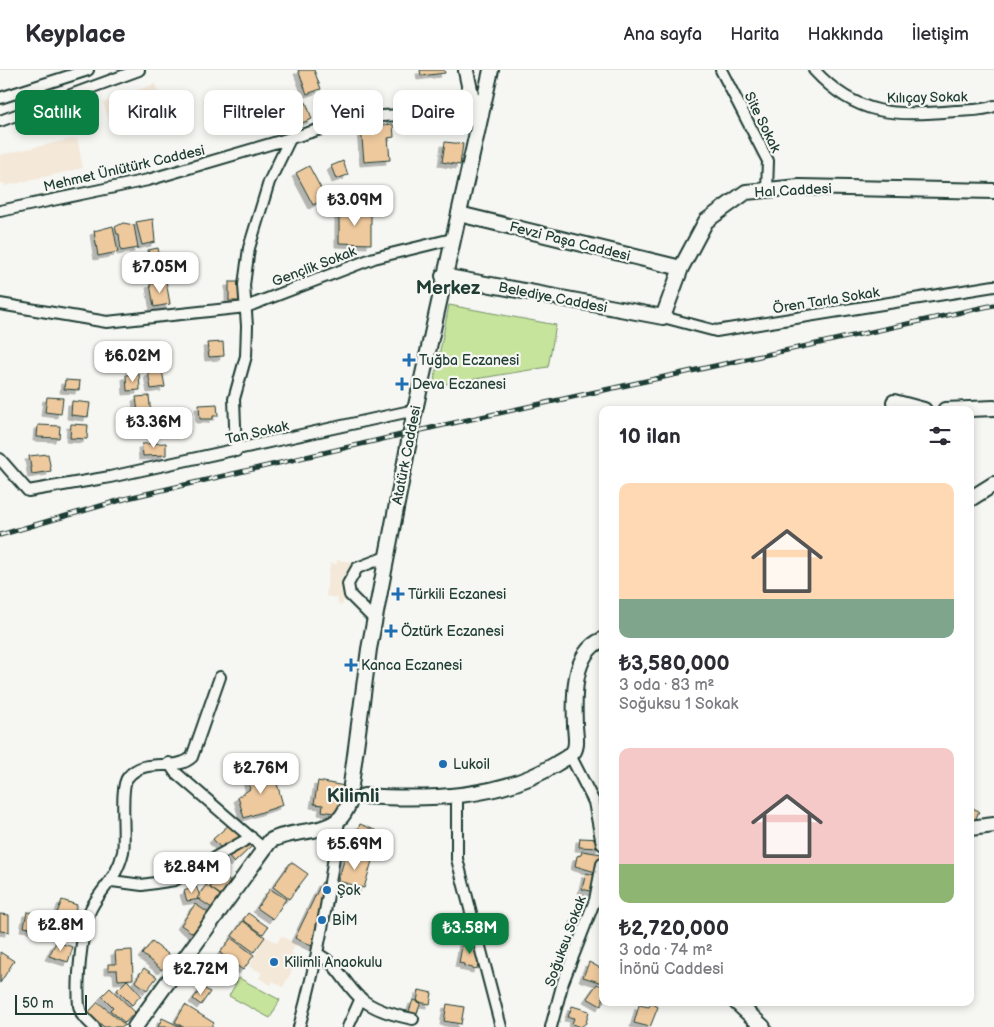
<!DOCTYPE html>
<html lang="tr">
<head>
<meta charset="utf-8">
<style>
  :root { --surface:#fff; --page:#f7f7f7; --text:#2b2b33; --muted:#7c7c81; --line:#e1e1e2; --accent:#0b8043 }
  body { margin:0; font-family:"Balsamiq Sans",sans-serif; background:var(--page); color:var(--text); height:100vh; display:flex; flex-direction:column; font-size:19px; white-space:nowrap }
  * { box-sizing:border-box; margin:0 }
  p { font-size:16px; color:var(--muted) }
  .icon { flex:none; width:28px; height:28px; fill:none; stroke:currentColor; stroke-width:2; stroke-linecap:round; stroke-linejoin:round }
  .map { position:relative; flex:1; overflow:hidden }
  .panel { position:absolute; left:599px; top:336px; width:375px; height:600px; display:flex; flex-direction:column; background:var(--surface); border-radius:10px; box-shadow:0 2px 8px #0003 }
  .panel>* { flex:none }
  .hud { position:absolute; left:15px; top:20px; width:475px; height:45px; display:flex; gap:10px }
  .scale { position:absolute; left:15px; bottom:12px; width:72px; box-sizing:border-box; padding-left:5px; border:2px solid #1f3d34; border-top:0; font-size:14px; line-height:18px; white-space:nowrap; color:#1f3d34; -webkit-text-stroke:4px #f6f6f2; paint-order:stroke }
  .price { position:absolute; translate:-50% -42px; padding:0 11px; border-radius:10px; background:#fff; color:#222; font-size:16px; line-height:32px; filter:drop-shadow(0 1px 2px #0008) }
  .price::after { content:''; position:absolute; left:50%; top:30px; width:15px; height:11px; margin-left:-8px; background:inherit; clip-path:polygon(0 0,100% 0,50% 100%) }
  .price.active { background:var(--accent); color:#fff }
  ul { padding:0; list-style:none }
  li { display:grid; align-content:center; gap:10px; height:265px; padding:0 20px }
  li span { display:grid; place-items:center; height:155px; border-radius:10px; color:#555 }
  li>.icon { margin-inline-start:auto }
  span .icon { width:90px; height:90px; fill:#fffc; stroke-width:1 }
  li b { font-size:21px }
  h2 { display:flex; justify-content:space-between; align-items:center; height:60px; padding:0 20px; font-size:21px }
  .chip { padding:0 18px; border-radius:10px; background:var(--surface); box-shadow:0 2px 8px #0003; font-size:18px; line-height:45px }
  .chip.active { background:var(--accent); color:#fff }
  header { display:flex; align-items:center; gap:30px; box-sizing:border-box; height:70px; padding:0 25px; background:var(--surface); border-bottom:1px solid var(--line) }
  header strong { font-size:24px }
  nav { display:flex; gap:28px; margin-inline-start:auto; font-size:18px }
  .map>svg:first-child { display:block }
  .built { fill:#f4e8d9 }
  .green { fill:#c7e49c; stroke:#739068 }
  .building { fill:#eec99e; stroke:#1f3d34; filter:url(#shadow) }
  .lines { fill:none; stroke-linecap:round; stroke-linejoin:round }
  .street-casing { stroke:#1f3d34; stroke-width:14 }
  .secondary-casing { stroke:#1f3d34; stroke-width:18 }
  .street { stroke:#f6f6f2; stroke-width:10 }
  .secondary { stroke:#f6f6f2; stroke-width:14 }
  .rail-casing { stroke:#1f3d34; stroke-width:5 }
  .rail { stroke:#f6f6f2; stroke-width:3; stroke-dasharray:9; stroke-linecap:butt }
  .poi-dot { fill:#1f6fb2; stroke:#f6f6f2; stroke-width:2 }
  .labels { text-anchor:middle; stroke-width:4.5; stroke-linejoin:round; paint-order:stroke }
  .street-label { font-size:14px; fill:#1f3d34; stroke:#f6f6f2 }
  .poi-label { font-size:14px; fill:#1f3d34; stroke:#f6f6f2; text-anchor:start }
  .district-label { font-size:19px; font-weight:bold; fill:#1f3d34; stroke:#f6f6f2 }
</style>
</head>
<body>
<header>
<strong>Keyplace</strong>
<nav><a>Ana sayfa</a><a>Harita</a><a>Hakkında</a><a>İletişim</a></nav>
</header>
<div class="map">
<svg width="994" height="957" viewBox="0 0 994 957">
  <defs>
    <filter id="shadow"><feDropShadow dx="-4" dy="4" stdDeviation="0" flood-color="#0004"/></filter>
  </defs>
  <rect width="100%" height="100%" fill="#f6f6f2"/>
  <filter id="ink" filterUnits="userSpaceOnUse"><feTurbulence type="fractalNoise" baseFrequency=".02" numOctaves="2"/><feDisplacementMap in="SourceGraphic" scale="10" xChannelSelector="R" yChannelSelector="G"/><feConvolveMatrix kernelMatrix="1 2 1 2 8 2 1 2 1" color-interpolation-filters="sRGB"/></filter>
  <g filter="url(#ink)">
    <path class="built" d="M 155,14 L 164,39 L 112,58 L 103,33 Z
      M 77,68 L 83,98 L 5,116 L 4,113 L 0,113 L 0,85 Z
      M 337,490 L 353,492 L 354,497 L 350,532 L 343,531 L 343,535 L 338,534 L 338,528 L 326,526 L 330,493 L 337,494 Z
      M 265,866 L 277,873 L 281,866 L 296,874 L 291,883 L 299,888 L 283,917 L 273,911 L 271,915 L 259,908 L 262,903 L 249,896 Z"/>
    <path class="green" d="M 449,235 L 556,255 L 548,297 L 433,316 Z
      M 239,908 L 280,930 L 270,948 L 229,926 Z"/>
    <path class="building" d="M 298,0 L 314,0 L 321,19 L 307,24 Z
      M 420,0 L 444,0 L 445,3 L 421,6 Z
      M 306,32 L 312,49 L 286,59 L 280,42 Z
      M 393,54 L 394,67 L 388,68 L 390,90 L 364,92 L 361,57 Z
      M 445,72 L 463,74 L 460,95 L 442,92 Z
      M 343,91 L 348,105 L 336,109 L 331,96 Z
      M 309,96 L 326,128 L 313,135 L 296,103 Z
      M 339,140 L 371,140 L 371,174 L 339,173 Z
      M 153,149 L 155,172 L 142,175 L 136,152 Z
      M 123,153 L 134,155 L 138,178 L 121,181 L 119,164 L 117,164 L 115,157 Z
      M 113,156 L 118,182 L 98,186 L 94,161 Z
      M 158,178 L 163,204 L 148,207 L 144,185 L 149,185 L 148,180 Z
      M 166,211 L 170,234 L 154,237 L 150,214 Z
      M 229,212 L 239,212 L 240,231 L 229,231 Z
      M 223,272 L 224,286 L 209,287 L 207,273 Z
      M 162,300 L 165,317 L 151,319 L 148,302 Z
      M 139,304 L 140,320 L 127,321 L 126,305 Z
      M 65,310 L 80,311 L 79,320 L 64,319 Z
      M 149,326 L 151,345 L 142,346 L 142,342 L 138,342 L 136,327 Z
      M 47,327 L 63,328 L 61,344 L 45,342 Z
      M 72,331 L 90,333 L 88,347 L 71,345 Z
      M 217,334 L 218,346 L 213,346 L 213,349 L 200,349 L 199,335 Z
      M 71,354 L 88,355 L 87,369 L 70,368 Z
      M 38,355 L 60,356 L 59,368 L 37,367 Z
      M 166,373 L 166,385 L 143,386 L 142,374 Z
      M 48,384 L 51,401 L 32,404 L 29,386 Z
      M 273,699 L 283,735 L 244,748 L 238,727 L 250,719 L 247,709 Z
      M 318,711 L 350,717 L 345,745 L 322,741 L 323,735 L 314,734 Z
      M 970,737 L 979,741 L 974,753 L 970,752 Z
      M 231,753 L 252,776 L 234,793 L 213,769 Z
      M 360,754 L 377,761 L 367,787 L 350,781 Z
      M 580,768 L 601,769 L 600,778 L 579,777 Z
      M 582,781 L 602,784 L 599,803 L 575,796 L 577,786 L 581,785 Z
      M 346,784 L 372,791 L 364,818 L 338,811 Z
      M 291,792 L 308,804 L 289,829 L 273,817 Z
      M 586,803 L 598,806 L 594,822 L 582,819 Z
      M 219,804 L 239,818 L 230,832 L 210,818 Z
      M 322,812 L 334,814 L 322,881 L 295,868 Z
      M 206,815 L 221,825 L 212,838 L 197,828 Z
      M 196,816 L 201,829 L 187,831 L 184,821 Z
      M 270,819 L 286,829 L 273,849 L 257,838 Z
      M 62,830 L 77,835 L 75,839 L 81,841 L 77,852 L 57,843 Z
      M 195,834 L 213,846 L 198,867 L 181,855 Z
      M 27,842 L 39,843 L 37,859 L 24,857 Z
      M 248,843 L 268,857 L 263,864 L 243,850 Z
      M 577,843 L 587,848 L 581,860 L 570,855 Z
      M 0,844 L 9,845 L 9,862 L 0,861 Z
      M 60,845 L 70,855 L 61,866 L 50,857 Z
      M 243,851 L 265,867 L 254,882 L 232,866 Z
      M 231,868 L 254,885 L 243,900 L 220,883 Z
      M 463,871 L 481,874 L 477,899 L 464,896 L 464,894 L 459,893 Z
      M 56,872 L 73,877 L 68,892 L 49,886 Z
      M 152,872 L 172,887 L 162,900 L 142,884 Z
      M 132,880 L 133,909 L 118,910 L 117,900 L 108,900 L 108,894 L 116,894 L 115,881 Z
      M 0,882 L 14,891 L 0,913 Z
      M 589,892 L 602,899 L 602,913 L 583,907 Z
      M 144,898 L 157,907 L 147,920 L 135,911 Z
      M 127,910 L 141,925 L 132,935 L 117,920 Z
      M 597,914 L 602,916 L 603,932 L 601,936 L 587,928 Z
      M 202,917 L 210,922 L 201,935 L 193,929 Z
      M 110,918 L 135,942 L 125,953 L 110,940 L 113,937 L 102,926 Z
      M 419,920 L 432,923 L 430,934 L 417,932 Z
      M 413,930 L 421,932 L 416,946 L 408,944 Z
      M 98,932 L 125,955 L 123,957 L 104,957 L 88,943 Z
      M 651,933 L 658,937 L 650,957 L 634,953 L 639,935 L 649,937 Z
      M 447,934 L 464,937 L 461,954 L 444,951 Z
      M 185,935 L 214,953 L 211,957 L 183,957 L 175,952 Z
      M 572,936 L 589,941 L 586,953 L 581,957 L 572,954 L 574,948 L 568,947 Z
      M 162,948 L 181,957 L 158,957 Z"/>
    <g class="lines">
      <g class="street-casing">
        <path id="street" d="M 721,0 L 768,91 L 767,120
          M 814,0 C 857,47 895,46 956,41 C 967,40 984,41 994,36
          M 0,28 L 88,0
          M 0,51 L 139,0
          M 0,141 L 148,110 L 328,57 L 382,46 L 458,42
          M 0,234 L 107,252 L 246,237 L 374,188 L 452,169
          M 663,247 L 716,261 L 994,216
          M 236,381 L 234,329 L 246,286 L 247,256 L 244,215 L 249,178 L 269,112 L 290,69
          M 0,389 L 28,421 L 110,407 L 415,340
          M 374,549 L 350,525 L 348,514 L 357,498 L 386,487
          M 570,685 L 594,732 L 602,774
          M 169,693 L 175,702 L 264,779
          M 457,724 L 457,789 L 501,957
          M 112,811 L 142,815 L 175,810 L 251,767
          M 318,884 C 338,895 343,911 358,926 C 373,940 394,945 413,949
          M 94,957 L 82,945 L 79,936 C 77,912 81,854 93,835 C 105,814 117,808 123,782 C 126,764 119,717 128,707 C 145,686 175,703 192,687 L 220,607
          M 299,957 C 318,889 330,821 339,750
          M 348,957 L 361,928
          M 551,957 L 563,912 L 595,830 L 602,794"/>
      </g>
      <g class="secondary-casing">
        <path id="secondary" d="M 466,1 L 477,53
          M 459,144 L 681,198
          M 443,206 L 663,247 L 681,198 L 706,151 L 746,122 L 799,117 L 994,121
          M 894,332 L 924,340
          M 945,340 L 994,338
          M 970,429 L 994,414
          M 351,715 L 369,579 L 415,340 L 491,0
          M 364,726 C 427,730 501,729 556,694 C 562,690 570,687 574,681 C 578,674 575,662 575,655 C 574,627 572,583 602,570
          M 970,758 L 994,755
          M 736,932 L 763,957
          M 135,957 L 270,771 C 289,760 322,764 338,750 C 343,747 346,739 349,734"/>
      </g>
      <use href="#street" class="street"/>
      <use href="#secondary" class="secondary"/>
      <g class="rail-casing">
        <path id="rail" d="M 0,465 L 128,428 L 435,357 L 994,235"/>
      </g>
      <use href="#rail" class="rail"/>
    </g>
  </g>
  <g class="poi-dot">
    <path d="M406.5 282.5h5v5h5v5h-5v5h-5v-5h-5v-5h5z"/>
    <path d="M399.5 306.5h5v5h5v5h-5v5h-5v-5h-5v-5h5z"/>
    <path d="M395.5 516.5h5v5h5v5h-5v5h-5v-5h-5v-5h5z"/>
    <path d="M388.5 553.5h5v5h5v5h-5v5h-5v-5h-5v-5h5z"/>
    <path d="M348.5 587.5h5v5h5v5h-5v5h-5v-5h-5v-5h5z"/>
    <circle cx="443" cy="694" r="5"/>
    <circle cx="327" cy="820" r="5"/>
    <circle cx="322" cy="850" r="5"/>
    <circle cx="274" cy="892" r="5"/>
  </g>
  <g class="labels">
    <g class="street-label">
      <text transform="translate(927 27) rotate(-1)" y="5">Kılıçay Sokak</text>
      <text transform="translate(763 52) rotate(64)" y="5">Site Sokak</text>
      <text transform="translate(124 98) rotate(-13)" y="5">Mehmet Ünlütürk Caddesi</text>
      <text transform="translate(793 120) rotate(-3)" y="5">Hal Caddesi</text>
      <text transform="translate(570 171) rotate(14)" y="5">Fevzi Paşa Caddesi</text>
      <text transform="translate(314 196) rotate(-21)" y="5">Gençlik Sokak</text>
      <text transform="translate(553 227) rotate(11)" y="5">Belediye Caddesi</text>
      <text transform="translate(826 230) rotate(-9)" y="5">Ören Tarla Sokak</text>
      <text transform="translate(257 362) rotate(-13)" y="5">Tan Sokak</text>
      <text transform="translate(406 385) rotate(-79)" y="5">Atatürk Caddesi</text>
      <text transform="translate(565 871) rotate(-70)" y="5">Soğuksu Sokak</text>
    </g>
    <g class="poi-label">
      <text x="419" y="295">Tuğba Eczanesi</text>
      <text x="412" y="319">Deva Eczanesi</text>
      <text x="408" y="529">Türkili Eczanesi</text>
      <text x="401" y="566">Öztürk Eczanesi</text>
      <text x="361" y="600">Kanca Eczanesi</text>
      <text x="453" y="699">Lukoil</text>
      <text x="337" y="825">Şok</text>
      <text x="332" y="855">BİM</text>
      <text x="284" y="897">Kilimli Anaokulu</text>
    </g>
    <g class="district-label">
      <text x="448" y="224">Merkez</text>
      <text x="353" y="732">Kilimli</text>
    </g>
  </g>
</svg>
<div class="scale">50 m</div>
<b class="price" style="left:355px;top:157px">₺3.09M</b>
<b class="price" style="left:160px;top:224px">₺7.05M</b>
<b class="price" style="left:133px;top:313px">₺6.02M</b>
<b class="price" style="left:154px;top:379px">₺3.36M</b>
<b class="price" style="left:261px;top:725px">₺2.76M</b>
<b class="price" style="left:355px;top:801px">₺5.69M</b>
<b class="price" style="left:192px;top:824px">₺2.84M</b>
<b class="price" style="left:61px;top:882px">₺2.8M</b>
<b class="price active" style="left:470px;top:885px">₺3.58M</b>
<b class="price" style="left:201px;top:926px">₺2.72M</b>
<div class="hud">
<a class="chip active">Satılık</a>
<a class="chip">Kiralık</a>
<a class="chip">Filtreler</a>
<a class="chip">Yeni</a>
<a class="chip">Daire</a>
</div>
<section class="panel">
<h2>10 ilan<svg class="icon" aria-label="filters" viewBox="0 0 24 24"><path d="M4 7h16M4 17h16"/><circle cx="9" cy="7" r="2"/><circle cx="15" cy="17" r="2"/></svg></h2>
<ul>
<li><span style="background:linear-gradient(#ffd9b3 75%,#7fa58c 0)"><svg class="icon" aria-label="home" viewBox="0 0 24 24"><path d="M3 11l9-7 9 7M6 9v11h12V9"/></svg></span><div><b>₺3,580,000</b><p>3 oda · 83 m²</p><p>Soğuksu 1 Sokak</p></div></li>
<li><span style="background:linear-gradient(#f6c9c9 75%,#8fb573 0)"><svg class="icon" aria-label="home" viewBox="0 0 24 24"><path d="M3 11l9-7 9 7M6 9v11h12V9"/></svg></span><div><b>₺2,720,000</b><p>3 oda · 74 m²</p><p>İnönü Caddesi</p></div></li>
</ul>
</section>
</div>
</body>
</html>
